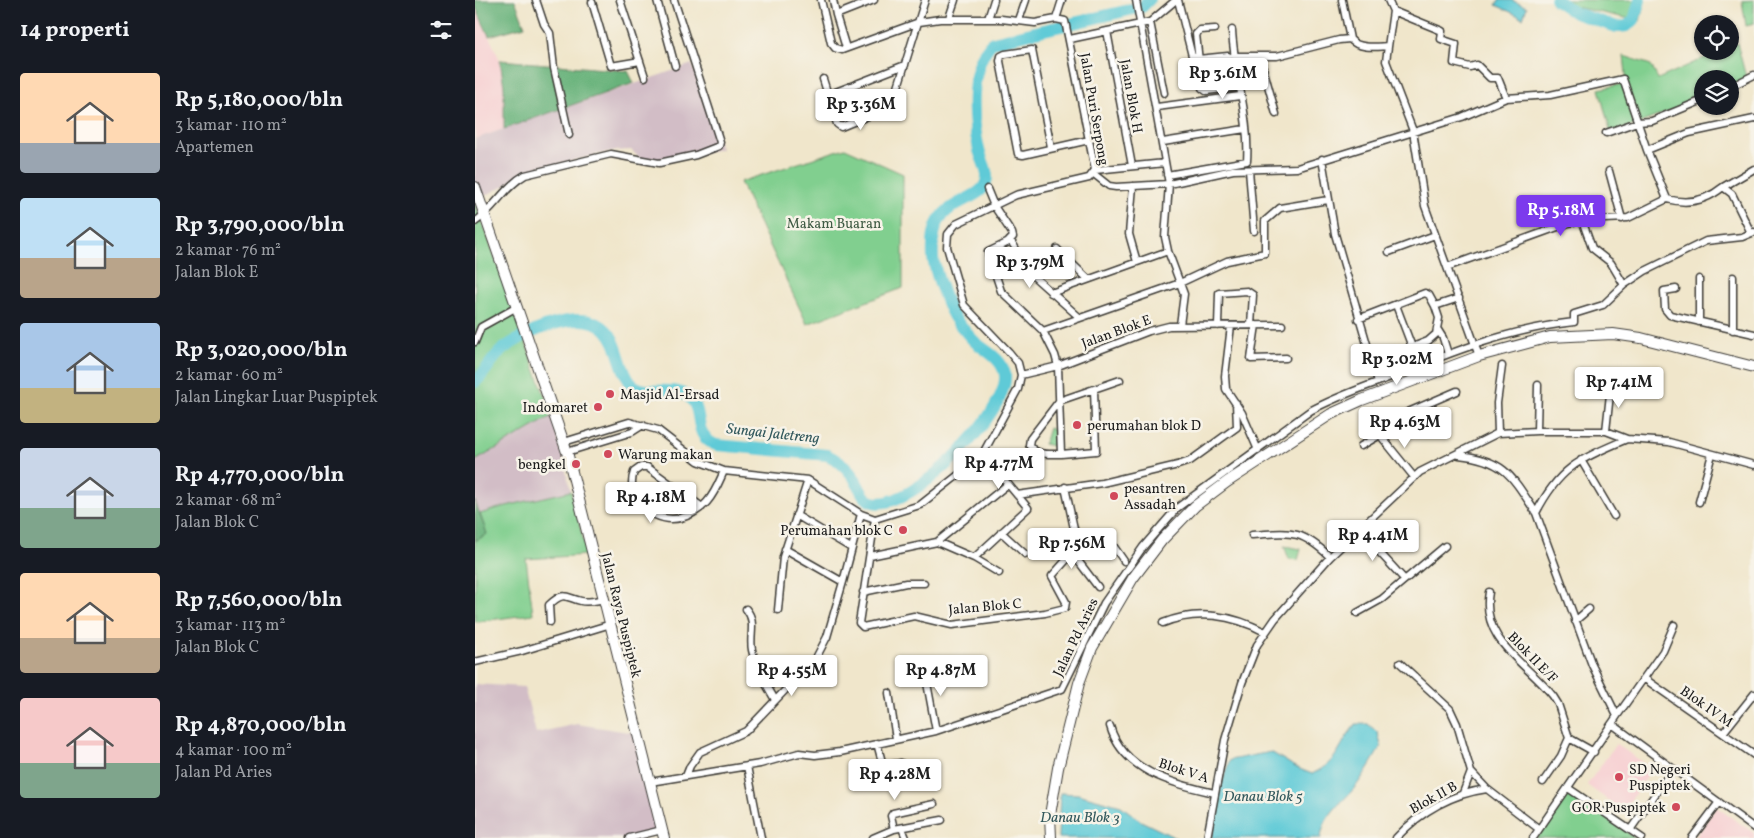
<!DOCTYPE html>
<html lang="id">
<head>
<meta charset="utf-8">
<style>
  :root { --surface:#171b24; --page:#242831; --text:#f1f3f6; --muted:#9ea1a6; --accent:#7c3aed }
  body { margin:0; font-family:Vollkorn,serif; background:var(--page); color:var(--text); height:100vh; display:flex; flex-direction:column; font-size:19px; white-space:nowrap }
  * { box-sizing:border-box; margin:0 }
  p { font-size:16px; color:var(--muted) }
  .icon { flex:none; width:28px; height:28px; fill:none; stroke:currentColor; stroke-width:2; stroke-linecap:round; stroke-linejoin:round }
  .map { position:relative; flex:1; overflow:hidden }
  .drawer { display:flex; flex-direction:column; background:var(--surface); width:475px }
  .drawer>* { flex:none }
  .controls { position:absolute; left:1219px; top:15px; display:grid; gap:10px }
  .controls a { display:grid; place-items:center; width:45px; height:45px; border-radius:50%; background:var(--surface); box-shadow:0 1px 4px #0004; font-size:25px }
  .price { position:absolute; translate:-50% -42px; padding:0 11px; border-radius:5px; background:#fff; color:#222; font-size:16px; line-height:32px; filter:drop-shadow(0 1px 2px #0008) }
  .price::after { content:''; position:absolute; left:50%; top:30px; width:15px; height:11px; margin-left:-8px; background:inherit; clip-path:polygon(0 0,100% 0,50% 100%) }
  .price.current { background:var(--accent); color:#fff }
  ul { padding:0; list-style:none }
  li { display:flex; align-items:center; gap:15px; height:125px; padding:0 20px }
  li span { display:grid; place-items:center; flex:none; width:140px; height:100px; border-radius:5px; color:#555 }
  li>.icon { margin-inline-start:auto }
  span .icon { width:60px; height:60px; fill:#fffc; stroke-width:1 }
  li b { font-size:21px }
  h2 { display:flex; justify-content:space-between; align-items:center; height:60px; padding:0 20px; font-size:21px }
  main { display:flex; flex:1; min-height:0 }
  .map>svg:first-child { display:block }
  .built { fill:#f7cfd2 }
  .industrial { fill:#d2bdc6 }
  .green { fill:#81cf8f; stroke:#4e7656 }
  .forest { fill:#68b27a; stroke:#42674b }
  .water { fill:#5ecad7; stroke:#3d737a }
  .lines { fill:none; stroke-linecap:round; stroke-linejoin:round }
  .river { stroke:#5ecad7; stroke-width:12 }
  .minor-casing { stroke:#3c3a36; stroke-width:9 }
  .primary-casing { stroke:#3c3a36; stroke-width:12 }
  .minor { stroke:#fff; stroke-width:6 }
  .primary { stroke:#fff; stroke-width:10 }
  .poi-dot { fill:#d1495b; stroke:#f7f3e8; stroke-width:2 }
  .labels { text-anchor:middle; stroke-width:5; stroke-linejoin:round; paint-order:stroke }
  .street-label { font-size:14px; fill:#1c1c1c; stroke:#f7f3e8 }
  .park-label { font-size:14px; fill:#3f5b44; stroke:#f7f3e8 }
  .poi-label { font-size:14px; fill:#1c1c1c; stroke:#f7f3e8; text-anchor:start }
  .water-label { font-size:15px; font-style:italic; fill:#33595d; stroke:#f7f3e8 }
</style>
</head>
<body>
<main>
<section class="drawer">
<h2>14 properti<svg class="icon" aria-label="filters" viewBox="0 0 24 24"><path d="M4 7h16M4 17h16"/><circle cx="9" cy="7" r="2"/><circle cx="15" cy="17" r="2"/></svg></h2>
<ul>
<li><span style="background:linear-gradient(#ffd9b3 70%,#9aa5b1 0)"><svg class="icon" aria-label="home" viewBox="0 0 24 24"><path d="M3 11l9-7 9 7M6 9v11h12V9"/></svg></span><div><b>Rp 5,180,000/bln</b><p>3 kamar · 110 m²</p><p>Apartemen</p></div></li>
<li><span style="background:linear-gradient(#bfe0f5 60%,#b9a48a 0)"><svg class="icon" aria-label="home" viewBox="0 0 24 24"><path d="M3 11l9-7 9 7M6 9v11h12V9"/></svg></span><div><b>Rp 3,790,000/bln</b><p>2 kamar · 76 m²</p><p>Jalan Blok E</p></div></li>
<li><span style="background:linear-gradient(#a9c7e8 65%,#c2b280 0)"><svg class="icon" aria-label="home" viewBox="0 0 24 24"><path d="M3 11l9-7 9 7M6 9v11h12V9"/></svg></span><div><b>Rp 3,020,000/bln</b><p>2 kamar · 60 m²</p><p>Jalan Lingkar Luar Puspiptek</p></div></li>
<li><span style="background:linear-gradient(#c9d6e8 60%,#7fa58c 0)"><svg class="icon" aria-label="home" viewBox="0 0 24 24"><path d="M3 11l9-7 9 7M6 9v11h12V9"/></svg></span><div><b>Rp 4,770,000/bln</b><p>2 kamar · 68 m²</p><p>Jalan Blok C</p></div></li>
<li><span style="background:linear-gradient(#ffd9b3 65%,#b9a48a 0)"><svg class="icon" aria-label="home" viewBox="0 0 24 24"><path d="M3 11l9-7 9 7M6 9v11h12V9"/></svg></span><div><b>Rp 7,560,000/bln</b><p>3 kamar · 113 m²</p><p>Jalan Blok C</p></div></li>
<li><span style="background:linear-gradient(#f6c9c9 65%,#7fa58c 0)"><svg class="icon" aria-label="home" viewBox="0 0 24 24"><path d="M3 11l9-7 9 7M6 9v11h12V9"/></svg></span><div><b>Rp 4,870,000/bln</b><p>4 kamar · 100 m²</p><p>Jalan Pd Aries</p></div></li>
</ul>
</section>
<div class="map">
<svg width="1279" height="838" viewBox="0 0 1279 838">
  <rect width="100%" height="100%" fill="#f7f3e8"/>
  <filter id="ink" filterUnits="userSpaceOnUse"><feTurbulence type="fractalNoise" baseFrequency=".02" numOctaves="2"/><feDisplacementMap in="SourceGraphic" scale="10" xChannelSelector="R" yChannelSelector="G"/><feConvolveMatrix kernelMatrix="1 2 1 2 8 2 1 2 1" color-interpolation-filters="sRGB"/></filter>
  <filter id="wash" filterUnits="userSpaceOnUse"><feTurbulence type="fractalNoise" baseFrequency=".0096" numOctaves="4" result="noise"/><feDisplacementMap in="SourceGraphic" scale="20" xChannelSelector="R" yChannelSelector="G"/><feGaussianBlur stdDeviation="1.12" result="paint"/><feColorMatrix in="noise" values="0 0 0 0 0 0 0 0 0 0 0 0 0 0 0 0 0 1.4 0 .05"/><feComposite in="paint" operator="in"/></filter>
  <g filter="url(#wash)">
    <rect width="100%" height="100%" fill="#f0e6cb"/>
    <path class="built" d="M 0,6 L 25,60 L 29,87 L 29,129 L 0,139 Z
      M 1141,744 L 1177,769 L 1148,811 L 1112,785 Z
      M 1241,807 L 1279,833 L 1279,838 L 1220,838 Z"/>
    <path class="industrial" d="M 217,64 L 246,149 L 170,163 L 156,150 L 137,151 L 59,170 L 0,201 L 0,139 Z
      M 77,416 L 96,491 L 27,507 L 5,514 L 0,501 L 0,461 Z
      M 0,684 L 49,687 L 61,733 L 102,724 L 160,733 L 186,833 L 164,838 L 0,838 Z"/>
    <path class="green" d="M 1084,0 L 1170,0 L 1165,21 L 1091,5 Z
      M 1279,0 L 1279,24 L 1271,26 L 1267,1 Z
      M 1262,43 L 1272,81 L 1255,88 L 1255,79 L 1228,79 L 1227,99 L 1136,134 L 1124,89 L 1152,83 L 1149,56 L 1176,65 L 1183,79 L 1245,51 L 1255,51 L 1255,47 Z
      M 370,148 L 428,174 L 428,288 L 332,324 L 265,182 Z
      M 0,202 L 77,416 L 0,461 Z
      M 574,428 L 580,430 L 578,446 L 569,444 Z
      M 96,491 L 112,555 L 51,559 L 58,614 L 0,622 L 0,541 L 12,534 L 5,514 L 27,507 Z
      M 809,546 L 826,549 L 823,560 L 814,559 Z
      M 1095,791 L 1160,838 L 1061,838 Z"/>
    <path class="forest" d="M 0,0 L 40,0 L 50,26 L 14,36 L 0,6 Z
      M 25,60 L 153,71 L 159,83 L 29,129 L 29,87 Z
      M 0,501 L 12,534 L 0,541 Z"/>
    <path class="water" d="M 1024,0 L 1036,0 L 1052,7 L 1048,18 L 1021,5 Z
      M 881,724 L 893,724 L 903,733 L 906,746 C 900,757 891,772 884,782 C 871,801 848,813 846,838 L 737,838 L 744,791 L 755,760 L 796,752 L 822,768 L 837,774 C 866,760 862,746 881,724 Z
      M 585,793 L 603,794 L 646,806 L 666,821 L 701,838 L 583,838 Z"/>
    <g class="lines">
      <path class="river" d="M 1081,0 L 1100,13 L 1142,27 L 1152,26 L 1159,20 L 1165,0
        M 0,382 C 11,373 16,359 27,350 C 49,333 107,305 131,330 C 144,343 144,367 155,382 C 169,399 200,383 215,398 C 230,413 216,435 241,445 L 352,455 C 362,459 371,467 378,476 C 384,485 387,499 398,502 C 437,512 534,412 530,375 C 527,357 509,351 498,340 C 492,334 486,326 481,320 C 473,309 462,277 459,263 C 457,257 458,250 458,244 C 459,193 513,206 512,175 C 511,167 506,158 504,150 C 497,118 493,66 518,42 L 667,7 L 674,0"/>
    </g>
  </g>
  <g filter="url(#ink)">
    <g class="lines">
      <g class="minor-casing">
        <path id="minor" d="M 61,0 L 69,24 L 75,33 L 79,68 L 94,135
          M 145,0 L 170,77
          M 182,0 L 200,66
          M 358,0 L 361,15 L 399,0
          M 661,0 L 694,184 L 690,237 L 693,251 L 709,294 L 705,325
          M 703,0 L 717,56 L 723,59 L 753,56
          M 867,0 L 875,39 C 883,49 900,47 912,46
          M 913,0 L 918,11 L 911,61 L 938,131 L 950,206 L 1004,356
          M 117,2 L 136,66 L 165,61
          M 918,11 L 967,31 L 966,39 L 981,44 L 979,63 L 995,67 L 1002,65 L 1015,78 L 1023,78 L 1031,98
          M 361,15 L 371,48
          M 474,18 L 480,0
          M 513,19 L 519,0
          M 581,19 L 587,0
          M 544,20 L 551,0
          M 675,22 L 689,93
          M 740,29 L 725,30 L 721,34 L 727,88 L 731,91 L 764,87
          M 632,31 L 657,166
          M 595,39 L 675,22 L 701,0
          M 758,56 L 802,56 L 864,40 L 875,39
          M 785,57 L 801,114
          M 348,79 L 362,124 L 366,127 L 417,106 L 450,0
          M 1255,87 L 1279,75
          M 353,95 L 430,65
          M 682,107 L 765,96
          M 1131,133 L 1162,122 L 1177,121 L 1228,100
          M 688,142 L 770,129
          M 576,147 L 557,50 L 530,54 L 526,56 L 525,61 L 543,154 L 548,155 L 614,140
          M 847,159 L 860,234 L 903,382
          M 620,170 L 690,163
          M 774,170 L 779,231
          M 1134,171 L 1147,219
          M 619,174 L 634,186 L 641,187 L 694,184 L 758,170 L 822,168 L 987,117 L 1031,98 L 1075,95 L 1148,79 L 1172,150
          M 692,175 L 772,161 C 775,118 759,73 757,30
          M 658,186 L 654,234 L 662,262
          M 1248,187 L 1279,169
          M 512,189 L 519,206 L 537,233 L 538,237 L 534,241
          M 1192,199 L 1172,150 L 1214,133 L 1279,119
          M 1107,220 L 1117,248 L 1136,263 L 1149,285
          M 0,222 C 19,209 30,186 50,175 L 136,154 L 184,163 L 221,155 L 244,146 L 245,142 L 199,0
          M 582,249 L 613,279
          M 914,252 L 960,235
          M 972,267 L 1091,224 L 1107,220 L 1153,218 L 1192,199 C 1213,205 1231,201 1248,187 L 1257,194 L 1276,233
          M 1224,279 L 1224,322
          M 1201,289 L 1189,291 L 1190,309 L 1195,315 L 1279,334
          M 576,293 L 693,251
          M 921,305 L 937,347
          M 604,317 L 557,275 L 536,241 L 513,252 L 526,291 L 568,331 L 580,355 L 583,366 L 586,454 C 573,454 562,456 554,445 L 555,439 L 584,401 L 645,380
          M 883,319 L 950,293 L 954,295 L 960,306 L 984,298
          M 781,325 L 776,359 L 811,358
          M 743,326 L 744,293 L 772,291 L 778,295 L 776,325
          M 756,326 L 750,376 L 751,389 L 767,413 L 783,450
          M 963,330 L 968,338 L 973,354
          M 1258,330 L 1258,277
          M 568,331 L 705,283 L 752,261 L 790,253 L 790,221 L 805,208 L 853,200
          M 0,342 L 6,327 L 42,307
          M 930,350 L 953,341 L 961,334 L 964,318 L 960,306
          M 546,375 L 583,366 L 674,331 L 694,326 L 807,325
          M 1062,431 L 1063,385
          M 1131,431 L 1136,385
          M 1023,433 L 1022,403 L 1027,366
          M 905,435 L 939,477
          M 89,442 L 154,422 L 183,430 L 223,461 L 249,471 L 333,480 L 386,514 L 400,519 L 445,505 L 506,457 L 543,389 L 546,375 L 543,363 L 534,352 L 489,305 L 472,247 L 473,234 L 481,224 L 541,195 L 614,178 L 620,170 L 590,21 L 581,19 L 560,23 L 526,19 L 465,19 L 444,22 L 367,50 L 360,48 L 356,43 L 346,0
          M 886,446 L 905,435 L 924,416 L 982,391
          M 92,452 L 157,432 L 168,425
          M 586,454 L 621,451 L 619,389
          M 984,455 C 1030,460 1037,476 1061,513
          M 1106,460 L 1139,516
          M 590,487 L 603,547
          M 542,495 L 627,483 L 703,465 L 715,461 L 762,427 L 761,403
          M 1224,502 L 1237,454
          M 227,507 L 172,467 L 166,467 L 159,472 C 150,496 174,519 197,519 C 210,519 224,511 232,502 C 240,493 244,482 249,471
          M 321,515 L 376,548
          M 400,519 L 384,623 L 388,627 L 439,616 L 477,625 L 570,613 L 590,608 L 591,602 L 577,576 L 603,547 L 635,541 L 649,561
          M 884,530 L 929,579
          M 526,532 L 550,554
          M 777,535 C 816,532 826,529 855,557
          M 462,542 L 533,484
          M 310,549 L 368,582 L 386,514
          M 598,554 L 623,587
          M 395,556 L 462,542 L 499,558 L 524,573
          M 499,558 L 553,508 L 533,484 L 506,457
          M 388,592 L 431,583 L 449,583
          M 1014,592 C 1005,641 1052,663 1078,696 L 1083,704 L 1094,738 L 1119,752
          M 271,609 C 282,622 274,635 277,650 C 281,668 291,684 300,700
          M 303,610 L 308,557 L 333,480
          M 882,613 L 907,599 L 970,546
          M 1100,621 L 1114,609
          M 75,622 L 74,605 C 89,591 90,597 106,601 C 113,603 123,600 130,599
          M 688,623 C 722,609 758,615 790,632
          M 0,662 L 47,651 L 136,624
          M 925,663 L 975,709 L 982,724 L 996,772 L 1012,789 L 1064,829
          M 449,667 L 461,731
          M 1170,679 L 1279,755
          M 414,693 L 421,739
          M 1142,716 L 1188,651 L 1199,625
          M 1137,724 L 1279,828
          M 635,726 C 648,772 698,783 739,793
          M 1248,733 L 1279,694
          M 402,743 L 408,766 L 426,763
          M 272,766 L 286,838
          M 211,776 L 215,766 L 225,752 L 271,731 L 341,658 L 352,637 L 368,582
          M 175,782 L 285,764 L 324,753 L 340,755 L 365,752 L 461,731 L 587,689 L 629,603 L 668,547 L 702,508 L 835,411 C 860,397 887,388 913,378 C 974,353 1034,329 1099,322 L 1099,314 L 1128,305 L 1149,285 L 1170,271 L 1231,241 L 1267,237 L 1279,232
          M 1068,782 L 1086,756 L 1094,738
          M 1093,788 L 1167,838
          M 988,793 L 996,772
          M 427,828 L 431,838
          M 419,829 L 416,816 L 418,813 L 459,804
          M 1155,830 L 1198,769
          M 154,838 L 187,830
          M 398,838 L 419,829 L 467,820
          M 732,838 L 750,740 L 767,683 L 782,645 L 800,619 L 855,557 L 945,472 L 1023,433 L 1062,431 L 1131,431 L 1152,439 L 1194,442 L 1279,465
          M 921,838 C 946,811 975,794 1012,789
          M 1058,838 L 1142,716 L 1117,665 L 1061,513 C 1085,466 1106,459 1152,439
          M 1217,838 L 1244,802"/>
      </g>
      <g class="primary-casing">
        <path id="primary" d="M 0,187 L 92,452 L 189,838
          M 576,838 L 575,815 L 583,768 L 604,683 L 617,648 L 658,578 L 687,540 L 720,506 L 752,482 L 856,414 L 887,400 L 1004,356 L 1075,337 L 1138,334 L 1166,338 L 1279,367"/>
      </g>
      <use href="#minor" class="minor"/>
      <use href="#primary" class="primary"/>
    </g>
  </g>
  <g class="poi-dot">
    <circle cx="135" cy="394" r="5"/>
    <circle cx="123" cy="407" r="5"/>
    <circle cx="602" cy="425" r="5"/>
    <circle cx="133" cy="454" r="5"/>
    <circle cx="101" cy="464" r="5"/>
    <circle cx="639" cy="496" r="5"/>
    <circle cx="428" cy="530" r="5"/>
    <circle cx="1144" cy="777" r="5"/>
    <circle cx="1201" cy="807" r="5"/>
  </g>
  <g class="labels">
    <g class="street-label">
      <text transform="translate(657 96) rotate(80)" y="5">Jalan Blok H</text>
      <text transform="translate(620 109) rotate(80)" y="5">Jalan Puri Serpong</text>
      <text transform="translate(641 331) rotate(-20)" y="5">Jalan Blok E</text>
      <text transform="translate(510 606) rotate(-5)" y="5">Jalan Blok C</text>
      <text transform="translate(147 615) rotate(76)" y="5">Jalan Raya Puspiptek</text>
      <text transform="translate(600 637) rotate(-64)" y="5">Jalan Pd Aries</text>
      <text transform="translate(1058 657) rotate(46)" y="5">Blok II E/F</text>
      <text transform="translate(1232 706) rotate(35)" y="5">Blok IV M</text>
      <text transform="translate(709 770) rotate(18)" y="5">Blok V A</text>
      <text transform="translate(958 797) rotate(-29)" y="5">Blok II B</text>
    </g>
    <g class="park-label">
      <text x="359" y="228">Makam Buaran</text>
    </g>
    <g class="poi-label">
      <text x="145" y="399">Masjid Al-Ersad</text>
      <text x="113" y="412" text-anchor="end">Indomaret</text>
      <text x="612" y="430">perumahan blok D</text>
      <text x="143" y="459">Warung makan</text>
      <text x="91" y="469" text-anchor="end">bengkel</text>
      <text x="649" y="493">pesantren<tspan x="649" dy="16">Assadah</tspan></text>
      <text x="418" y="535" text-anchor="end">Perumahan blok C</text>
      <text x="1154" y="774">SD Negeri<tspan x="1154" dy="16">Puspiptek</tspan></text>
      <text x="1191" y="812" text-anchor="end">GOR Puspiptek</text>
    </g>
    <g class="water-label">
      <text transform="translate(298 433) rotate(6)" y="5">Sungai Jaletreng</text>
      <text x="788" y="801">Danau Blok 5</text>
      <text x="605" y="822">Danau Blok 3</text>
    </g>
  </g>
</svg>
<div class="controls">
<a><svg class="icon" aria-label="locate" viewBox="0 0 24 24"><circle cx="12" cy="12" r="6"/><path d="M12 2v4M12 18v4M2 12h4M18 12h4"/></svg></a>
<a><svg class="icon" aria-label="layers" viewBox="0 0 24 24"><path d="M12 4l9 5-9 5-9-5zM3 14l9 5 9-5"/></svg></a>
</div>
<b class="price" style="left:748px;top:100px">Rp 3.61M</b>
<b class="price" style="left:386px;top:131px">Rp 3.36M</b>
<b class="price current" style="left:1086px;top:237px">Rp 5.18M</b>
<b class="price" style="left:555px;top:289px">Rp 3.79M</b>
<b class="price" style="left:922px;top:386px">Rp 3.02M</b>
<b class="price" style="left:1144px;top:409px">Rp 7.41M</b>
<b class="price" style="left:930px;top:449px">Rp 4.63M</b>
<b class="price" style="left:524px;top:490px">Rp 4.77M</b>
<b class="price" style="left:176px;top:524px">Rp 4.18M</b>
<b class="price" style="left:898px;top:562px">Rp 4.41M</b>
<b class="price" style="left:597px;top:570px">Rp 7.56M</b>
<b class="price" style="left:317px;top:697px">Rp 4.55M</b>
<b class="price" style="left:466px;top:697px">Rp 4.87M</b>
<b class="price" style="left:420px;top:801px">Rp 4.28M</b>
</div>
</main>
</body>
</html>
